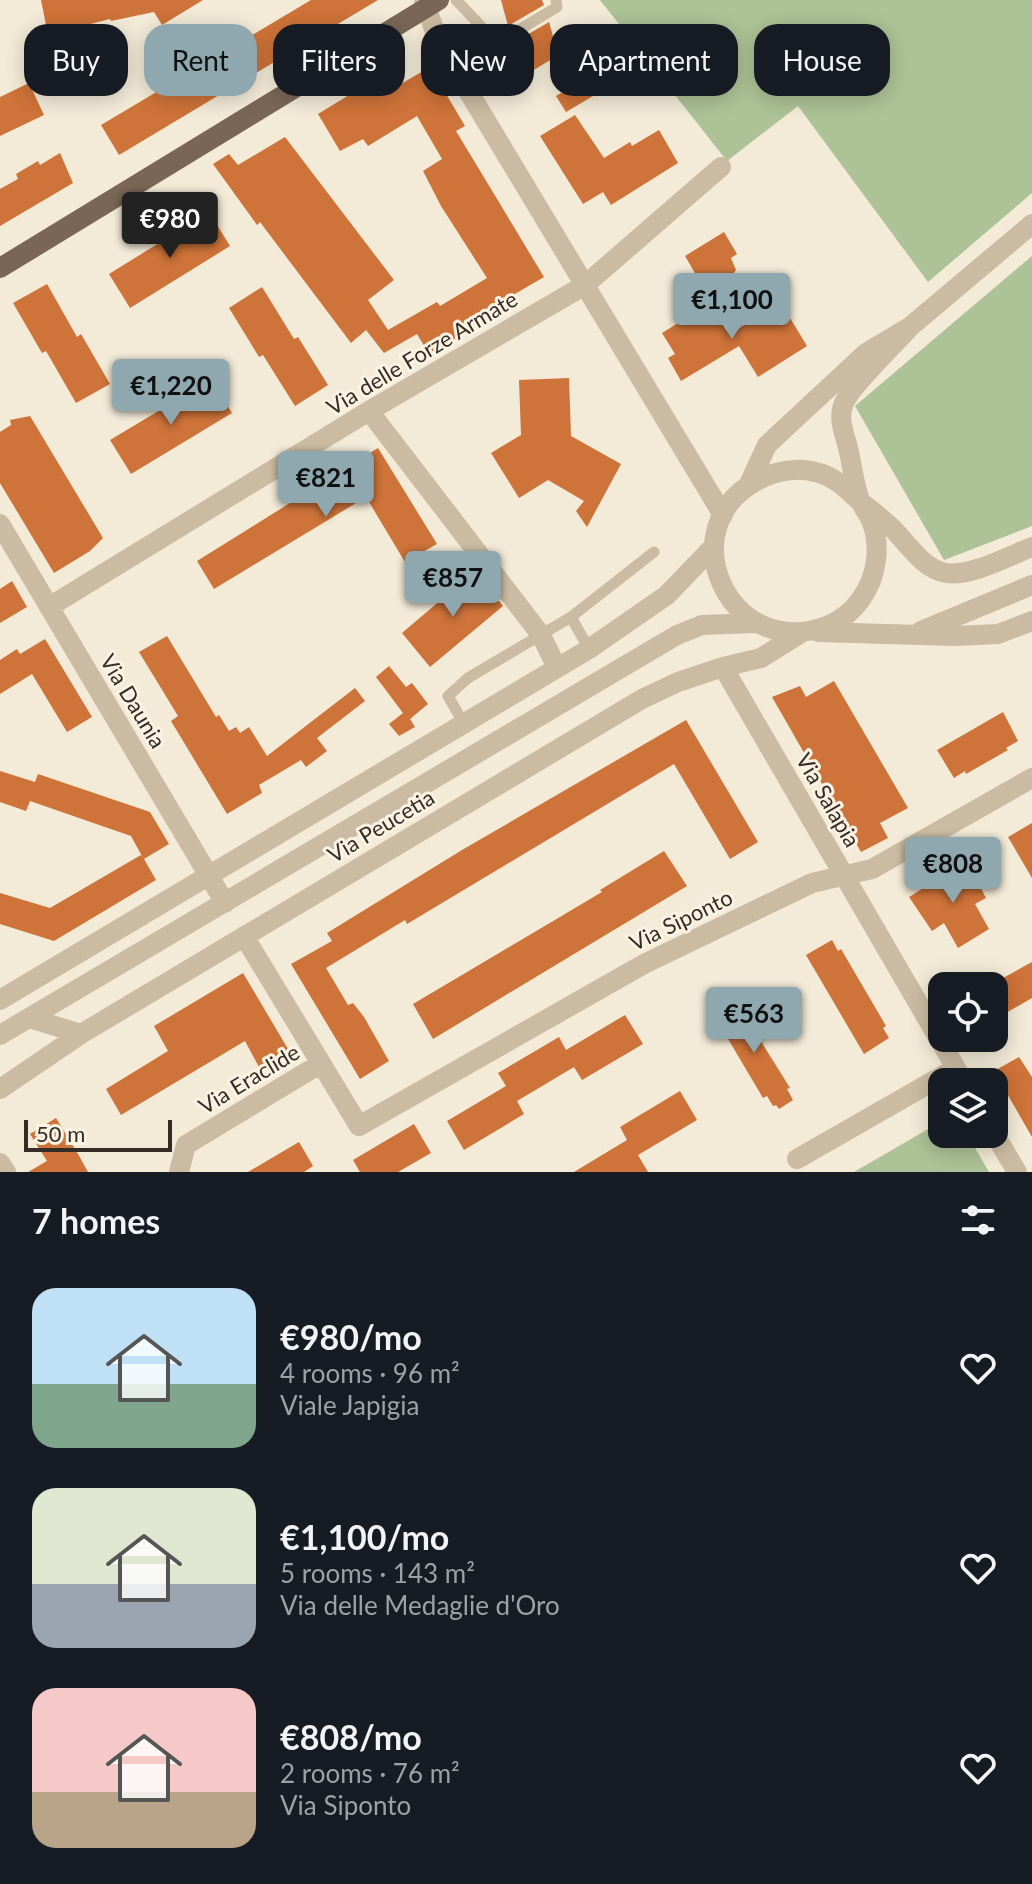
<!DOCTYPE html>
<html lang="en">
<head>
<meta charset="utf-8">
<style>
  :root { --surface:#171b24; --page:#20242c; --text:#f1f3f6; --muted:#9ea1a6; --accent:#8fa7af }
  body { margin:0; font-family:Lato,sans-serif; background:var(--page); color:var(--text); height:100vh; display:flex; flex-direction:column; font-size:30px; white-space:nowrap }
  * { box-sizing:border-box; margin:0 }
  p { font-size:26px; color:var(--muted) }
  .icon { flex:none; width:44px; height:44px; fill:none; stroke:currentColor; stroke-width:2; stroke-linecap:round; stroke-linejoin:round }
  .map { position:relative; height:1172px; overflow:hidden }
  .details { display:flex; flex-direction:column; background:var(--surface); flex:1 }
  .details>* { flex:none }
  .guide { position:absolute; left:24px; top:24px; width:984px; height:72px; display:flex; gap:16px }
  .tools { position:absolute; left:928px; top:972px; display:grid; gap:16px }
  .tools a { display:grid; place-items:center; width:80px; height:80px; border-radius:16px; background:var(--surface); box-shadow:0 4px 20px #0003; font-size:40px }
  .scale { position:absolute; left:24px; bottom:20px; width:148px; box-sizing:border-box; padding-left:8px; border:4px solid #352d25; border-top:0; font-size:22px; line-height:28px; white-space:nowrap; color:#352d25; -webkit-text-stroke:6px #faf3e3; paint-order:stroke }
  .price { position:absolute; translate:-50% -68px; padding:0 18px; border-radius:8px; background:var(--accent); color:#111; font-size:26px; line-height:52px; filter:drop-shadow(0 2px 4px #0008) }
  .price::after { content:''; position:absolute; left:50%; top:48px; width:24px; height:18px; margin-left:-12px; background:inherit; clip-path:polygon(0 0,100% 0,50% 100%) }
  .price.current { background:#222; color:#fff }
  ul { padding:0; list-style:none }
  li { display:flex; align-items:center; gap:24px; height:200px; padding:0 32px }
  li span { display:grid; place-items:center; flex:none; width:224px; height:160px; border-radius:24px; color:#555 }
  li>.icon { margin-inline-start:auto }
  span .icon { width:96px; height:96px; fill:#fffc; stroke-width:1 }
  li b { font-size:34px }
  h2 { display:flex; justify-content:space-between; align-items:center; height:96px; padding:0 32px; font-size:34px }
  .chip { padding:0 28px; border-radius:24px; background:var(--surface); box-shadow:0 4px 20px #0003; font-size:28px; line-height:72px }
  .chip.current { background:var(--accent); color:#111 }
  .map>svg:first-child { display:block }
  .green { fill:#adc296 }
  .building { fill:#ce7339 }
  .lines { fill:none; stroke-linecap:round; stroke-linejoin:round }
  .service { stroke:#cbbba2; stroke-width:11 }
  .minor { stroke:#cbbba2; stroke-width:20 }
  .primary { stroke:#796655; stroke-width:20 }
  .labels { text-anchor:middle; stroke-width:6; stroke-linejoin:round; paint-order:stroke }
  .street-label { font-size:22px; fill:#352d25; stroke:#faf3e3 }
</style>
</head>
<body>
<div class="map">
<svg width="1032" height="1172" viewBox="0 0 1032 1172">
  <rect width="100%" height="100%" fill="#f3ead7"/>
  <path class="green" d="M 600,0 L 1032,0 L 1032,193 L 928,282 L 798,106 L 727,161 Z
    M 1032,256 L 1032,526 L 944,560 L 855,406 Z
    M 942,1121 L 942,1134 L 967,1134 L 989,1172 L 854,1172 Z"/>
  <path class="building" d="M 41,0 L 203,0 L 162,25 L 154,12 L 111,21 L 110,19 L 48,35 Z
    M 311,0 L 378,0 L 119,155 L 101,125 Z
    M 501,0 L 542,0 L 544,5 L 508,26 Z
    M 549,22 L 555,43 L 562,53 L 522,77 L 513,43 Z
    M 632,41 L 649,63 L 566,112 L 556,96 L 614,62 L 610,55 Z
    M 430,67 L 465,126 L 456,131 L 544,277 L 491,308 L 495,315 L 429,354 L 417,334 L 384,353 L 366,330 L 351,343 L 260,222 L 257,225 L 213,164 L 229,154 L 238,165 L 285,137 L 394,280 L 368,300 L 388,330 L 437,302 L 440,306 L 487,278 L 441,206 L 423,171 L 442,159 L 417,116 L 368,146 L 363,139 L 340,151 L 318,114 L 385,73 L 394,88 Z
    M 29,83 L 44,115 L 0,136 L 0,97 Z
    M 575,115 L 604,158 L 630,142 L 632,146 L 659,130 L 678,163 L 611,205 L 603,192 L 583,204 L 540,136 Z
    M 60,153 L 73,183 L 0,226 L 0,189 L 18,179 L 16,174 L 38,161 L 40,165 Z
    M 209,212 L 230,246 L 130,308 L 109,274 Z
    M 724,232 L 737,254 L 731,258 L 736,270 L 728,282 L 735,294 L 714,306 L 685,256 Z
    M 47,284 L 77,337 L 81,334 L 110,384 L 76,403 L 46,351 L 42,353 L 13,303 Z
    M 262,287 L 294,339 L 298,337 L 328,385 L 295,406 L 263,355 L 259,357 L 229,308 Z
    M 712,302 L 731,333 L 781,303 L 807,346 L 758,377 L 739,346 L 681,381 L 668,358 L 675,354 L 662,333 Z
    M 569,378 L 571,436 L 621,464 L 587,527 L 576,511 L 584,501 L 548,480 L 519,498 L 491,453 L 521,435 L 519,380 Z
    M 212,379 L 232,413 L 131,474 L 110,440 Z
    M 30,416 L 103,538 L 90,551 L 54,573 L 0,483 L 0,432 L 11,425 L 10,420 Z
    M 378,448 L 437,544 L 405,562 L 366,497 L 214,589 L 197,561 Z
    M 475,571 L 503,606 L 430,667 L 402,633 Z
    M 12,581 L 27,607 L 0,623 L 0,589 Z
    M 167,636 L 216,717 L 219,715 L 229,731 L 236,727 L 240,733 L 249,727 L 267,756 L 355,688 L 365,701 L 317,738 L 327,751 L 306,767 L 301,760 L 259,785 L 262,793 L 227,814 L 171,721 L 178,716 L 139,652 Z
    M 45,639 L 92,717 L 67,732 L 32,674 L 0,694 L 0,660 L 17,649 L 20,654 Z
    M 389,666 L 406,687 L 412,683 L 428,704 L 410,719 L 415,727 L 399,736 L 389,724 L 403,713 L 376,677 Z
    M 834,681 L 908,808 L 880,823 L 888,838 L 861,852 L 772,697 L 800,686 L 806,697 Z
    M 1003,712 L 1018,741 L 1006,748 L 1008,750 L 966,774 L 965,771 L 954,778 L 937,750 Z
    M 686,720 L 758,842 L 730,859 L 674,764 L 407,924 L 405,920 L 326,968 L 348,1005 L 353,1003 L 364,1017 L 389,1061 L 360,1079 L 291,964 L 332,941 L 327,933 L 462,850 Z
    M 0,771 L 35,782 L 38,774 L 150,812 L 169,844 L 144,859 L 156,880 L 54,941 L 0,924 L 0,893 L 50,908 L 141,855 L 143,858 L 131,836 L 30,801 L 26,811 L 0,802 Z
    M 1032,823 L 1032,878 L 1008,837 Z
    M 664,851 L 687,886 L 433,1039 L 413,1004 L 602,892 L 600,890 Z
    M 967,861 L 986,898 L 975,904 L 989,929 L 958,948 L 944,923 L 932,931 L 909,897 Z
    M 832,940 L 838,951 L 841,949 L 886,1026 L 883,1028 L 889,1038 L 864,1054 L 806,955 Z
    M 1032,962 L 1032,998 L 994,1020 L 994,983 Z
    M 243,973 L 288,1049 L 259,1067 L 245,1041 L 121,1115 L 106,1089 L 168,1051 L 154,1026 Z
    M 734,998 L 790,1088 L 787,1089 L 793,1100 L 779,1109 L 776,1105 L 773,1106 L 767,1096 L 763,1098 L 721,1027 L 724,1024 L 718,1013 L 721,1012 L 719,1007 Z
    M 625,1015 L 643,1044 L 582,1080 L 574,1067 L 517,1101 L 524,1114 L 464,1150 L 447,1121 L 506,1086 L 498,1073 L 559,1037 L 566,1050 Z
    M 1019,1057 L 1032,1077 L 1032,1137 L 994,1071 Z
    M 680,1091 L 697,1120 L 638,1155 L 648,1172 L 574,1172 L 627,1140 L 620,1127 Z
    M 56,1118 L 78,1154 L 88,1172 L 28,1172 L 47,1161 L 30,1134 Z
    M 414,1124 L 431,1153 L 398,1172 L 360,1172 L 353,1160 Z
    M 299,1142 L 313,1166 L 304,1172 L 248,1172 Z"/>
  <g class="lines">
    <path class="service" d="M 456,0 L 497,43 L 557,7 L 556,0
      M 571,617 L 589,649
      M 464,724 L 448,696 L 468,678 L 571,617 L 654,552"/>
    <path class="minor" d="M 424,0 L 438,41 L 723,515
      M 911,326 C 897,342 850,387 844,403 C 838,417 843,430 847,444 C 852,462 853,480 859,497 C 861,505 866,511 870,518 C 882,544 877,577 861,599 C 853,610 842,620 829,625 C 730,665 666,526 760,479 C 778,470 800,467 819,473 C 837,478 849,492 863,504 C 873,511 882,519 891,527 C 907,542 922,569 946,573 C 970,577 1009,556 1032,547
      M 369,411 L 541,635 L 557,668
      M 749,484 L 767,445 L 866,353 L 911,326 L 1032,224
      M 0,524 L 225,903
      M 49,607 L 369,411 L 585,285 L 721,167
      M 921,631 L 1032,585
      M 818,632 L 955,636 L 998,634 L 1032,621
      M 723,667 L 964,1082
      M 244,936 L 359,1126 L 644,964 L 812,883 L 872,869 L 1032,778
      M 0,1000 L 589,649 L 667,595 L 714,546
      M 29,1018 L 81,1034
      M 0,1035 L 677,635 L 702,625 L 756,623
      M 0,1089 L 81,1034 L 642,699 L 678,682 L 723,667 L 761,658 L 801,633
      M 994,1133 L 1017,1172
      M 797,1159 L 956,1068
      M 0,1163 L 6,1172
      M 179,1172 L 186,1145 L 320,1064"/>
    <path class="primary" d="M 0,268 L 439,0"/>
  </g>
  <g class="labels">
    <g class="street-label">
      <text transform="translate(422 353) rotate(-31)" y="8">Via delle Forze Armate</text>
      <text transform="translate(133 701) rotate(59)" y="8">Via Daunia</text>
      <text transform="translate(828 800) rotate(60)" y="8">Via Salapia</text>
      <text transform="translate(381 826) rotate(-31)" y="8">Via Peucetia</text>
      <text transform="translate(681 920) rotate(-26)" y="8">Via Siponto</text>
      <text transform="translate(249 1079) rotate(-31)" y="8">Via Eraclide</text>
    </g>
  </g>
</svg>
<div class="tools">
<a><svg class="icon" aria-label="locate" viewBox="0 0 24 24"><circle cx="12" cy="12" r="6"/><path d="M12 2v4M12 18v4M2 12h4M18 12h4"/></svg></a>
<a><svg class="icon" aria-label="layers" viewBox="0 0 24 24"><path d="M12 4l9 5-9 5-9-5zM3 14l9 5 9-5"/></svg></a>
</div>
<div class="scale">50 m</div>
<b class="price current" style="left:170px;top:260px">€980</b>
<b class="price" style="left:732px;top:341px">€1,100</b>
<b class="price" style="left:171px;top:427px">€1,220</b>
<b class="price" style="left:326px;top:519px">€821</b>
<b class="price" style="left:453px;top:619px">€857</b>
<b class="price" style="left:953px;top:905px">€808</b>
<b class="price" style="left:754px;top:1055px">€563</b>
<div class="guide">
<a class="chip">Buy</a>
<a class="chip current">Rent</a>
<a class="chip">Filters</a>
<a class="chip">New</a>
<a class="chip">Apartment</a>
<a class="chip">House</a>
</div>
</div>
<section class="details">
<h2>7 homes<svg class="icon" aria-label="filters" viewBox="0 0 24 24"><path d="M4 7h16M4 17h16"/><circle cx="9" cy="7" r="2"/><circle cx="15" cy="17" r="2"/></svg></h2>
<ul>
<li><span style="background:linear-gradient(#bfe0f5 60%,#7fa58c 0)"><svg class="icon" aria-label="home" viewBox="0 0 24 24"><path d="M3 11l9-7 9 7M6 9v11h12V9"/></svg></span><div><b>€980/mo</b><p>4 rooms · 96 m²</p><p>Viale Japigia</p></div><svg class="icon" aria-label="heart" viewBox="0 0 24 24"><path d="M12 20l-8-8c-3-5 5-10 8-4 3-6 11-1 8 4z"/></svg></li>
<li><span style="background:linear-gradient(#dfe7d0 60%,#9aa5b1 0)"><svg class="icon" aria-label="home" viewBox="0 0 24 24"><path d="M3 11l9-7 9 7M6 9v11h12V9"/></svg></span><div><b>€1,100/mo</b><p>5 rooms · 143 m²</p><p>Via delle Medaglie d'Oro</p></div><svg class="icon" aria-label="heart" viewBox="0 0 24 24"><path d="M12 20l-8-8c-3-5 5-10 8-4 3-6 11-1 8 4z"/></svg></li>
<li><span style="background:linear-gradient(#f6c9c9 65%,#b9a48a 0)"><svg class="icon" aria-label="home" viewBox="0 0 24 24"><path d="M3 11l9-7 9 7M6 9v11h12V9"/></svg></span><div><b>€808/mo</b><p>2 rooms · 76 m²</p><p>Via Siponto</p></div><svg class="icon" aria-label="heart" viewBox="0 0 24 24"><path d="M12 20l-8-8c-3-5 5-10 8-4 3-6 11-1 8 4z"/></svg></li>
</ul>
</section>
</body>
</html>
